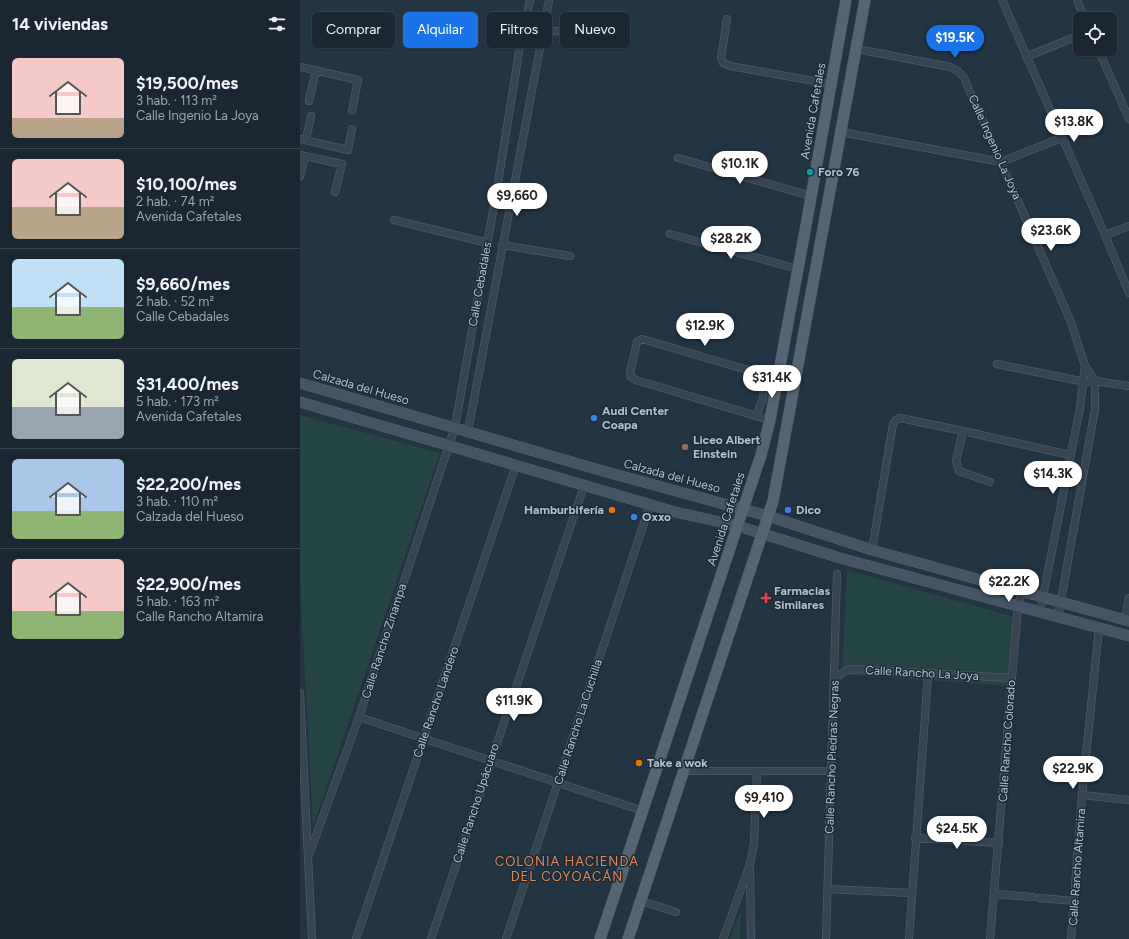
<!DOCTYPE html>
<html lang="es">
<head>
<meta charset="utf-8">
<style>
  :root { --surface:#1a2732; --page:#232f3a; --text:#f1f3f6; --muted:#9fa5ac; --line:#38444d; --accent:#1a73e8 }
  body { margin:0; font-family:Figtree,sans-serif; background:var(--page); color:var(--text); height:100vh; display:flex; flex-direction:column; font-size:15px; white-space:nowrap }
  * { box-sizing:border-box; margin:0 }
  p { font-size:13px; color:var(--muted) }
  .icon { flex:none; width:22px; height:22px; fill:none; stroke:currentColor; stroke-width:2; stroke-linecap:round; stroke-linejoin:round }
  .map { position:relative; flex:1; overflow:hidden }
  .panel { display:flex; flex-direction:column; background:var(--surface); width:300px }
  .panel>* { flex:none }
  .top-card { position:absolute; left:12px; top:12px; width:380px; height:36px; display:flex; gap:8px }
  .fabs { position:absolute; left:773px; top:12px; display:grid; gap:8px }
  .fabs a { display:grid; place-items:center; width:44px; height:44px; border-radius:6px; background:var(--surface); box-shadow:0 1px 3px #0004,0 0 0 1px var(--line); font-size:20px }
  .price { position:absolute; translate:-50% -34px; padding:0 9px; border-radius:14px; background:#fff; color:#222; font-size:13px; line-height:26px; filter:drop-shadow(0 1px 2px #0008) }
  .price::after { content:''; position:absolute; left:50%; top:24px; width:12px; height:9px; margin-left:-6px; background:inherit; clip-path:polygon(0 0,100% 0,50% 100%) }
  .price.current { background:var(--accent); color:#fff }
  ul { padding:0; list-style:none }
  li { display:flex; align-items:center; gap:12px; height:100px; padding:0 12px }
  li+li { border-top:1px solid var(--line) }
  li span { display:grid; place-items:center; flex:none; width:112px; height:80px; border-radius:6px; color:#555 }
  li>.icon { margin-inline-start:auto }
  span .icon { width:48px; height:48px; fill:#fffc; stroke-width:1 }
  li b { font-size:17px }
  h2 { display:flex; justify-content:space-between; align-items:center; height:48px; padding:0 12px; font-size:17px }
  .tag { padding:0 14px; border-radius:6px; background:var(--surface); box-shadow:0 1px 3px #0004,0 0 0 1px var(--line); font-size:14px; line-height:36px }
  .tag.current { background:var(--accent); color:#fff }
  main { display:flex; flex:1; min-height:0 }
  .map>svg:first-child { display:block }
  .green { fill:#254444 }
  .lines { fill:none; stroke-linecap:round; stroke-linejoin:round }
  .minor-casing { stroke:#566470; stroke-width:8 }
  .secondary-casing { stroke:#566470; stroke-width:11 }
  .primary-casing { stroke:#414f5c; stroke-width:12 }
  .minor { stroke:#384653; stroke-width:7 }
  .secondary { stroke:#455566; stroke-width:10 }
  .primary { stroke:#566573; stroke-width:11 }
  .culture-dot { fill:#0f9aa8; stroke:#1c2b38; stroke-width:1.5 }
  .shop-dot { fill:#3f7fe0; stroke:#1c2b38; stroke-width:1.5 }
  .education-dot { fill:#8d6e63; stroke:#1c2b38; stroke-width:1.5 }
  .food-dot { fill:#e8710a; stroke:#1c2b38; stroke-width:1.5 }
  .health-dot { fill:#e0444e; stroke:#1c2b38; stroke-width:1.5 }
  .labels { text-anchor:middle; stroke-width:3; stroke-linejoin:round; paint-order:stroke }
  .street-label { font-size:12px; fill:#b5c1cd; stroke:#1c2b38 }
  .poi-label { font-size:12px; font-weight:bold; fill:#b5c1cd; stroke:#1c2b38; text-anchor:start }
  .neighbourhood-label { font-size:13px; letter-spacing:1px; fill:#e1875c; stroke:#1c2b38 }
</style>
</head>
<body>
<main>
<section class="panel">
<h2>14 viviendas<svg class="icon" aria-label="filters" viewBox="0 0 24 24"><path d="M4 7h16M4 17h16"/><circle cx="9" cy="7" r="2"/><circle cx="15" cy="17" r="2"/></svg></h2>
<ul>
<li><span style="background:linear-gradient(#f6c9c9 75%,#b9a48a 0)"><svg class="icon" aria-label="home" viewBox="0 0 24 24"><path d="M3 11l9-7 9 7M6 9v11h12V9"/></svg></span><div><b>$19,500/mes</b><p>3 hab. · 113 m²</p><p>Calle Ingenio La Joya</p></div></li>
<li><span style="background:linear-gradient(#f6c9c9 60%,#b9a48a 0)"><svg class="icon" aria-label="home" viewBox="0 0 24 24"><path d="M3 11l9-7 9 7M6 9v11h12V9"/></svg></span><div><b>$10,100/mes</b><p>2 hab. · 74 m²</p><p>Avenida Cafetales</p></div></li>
<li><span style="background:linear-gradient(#bfe0f5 60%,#8fb573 0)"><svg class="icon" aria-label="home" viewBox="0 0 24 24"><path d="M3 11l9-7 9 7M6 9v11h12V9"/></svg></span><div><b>$9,660/mes</b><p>2 hab. · 52 m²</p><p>Calle Cebadales</p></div></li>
<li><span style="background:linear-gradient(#dfe7d0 60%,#9aa5b1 0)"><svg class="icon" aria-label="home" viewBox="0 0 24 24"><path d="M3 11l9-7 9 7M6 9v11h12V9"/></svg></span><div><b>$31,400/mes</b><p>5 hab. · 173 m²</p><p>Avenida Cafetales</p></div></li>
<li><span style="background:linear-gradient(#a9c7e8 65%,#8fb573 0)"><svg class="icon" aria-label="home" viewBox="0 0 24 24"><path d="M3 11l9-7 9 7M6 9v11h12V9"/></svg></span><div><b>$22,200/mes</b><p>3 hab. · 110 m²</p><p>Calzada del Hueso</p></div></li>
<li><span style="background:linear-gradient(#f6c9c9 65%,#8fb573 0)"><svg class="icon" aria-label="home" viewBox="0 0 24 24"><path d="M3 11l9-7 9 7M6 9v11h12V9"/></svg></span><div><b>$22,900/mes</b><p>5 hab. · 163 m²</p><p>Calle Rancho Altamira</p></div></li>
</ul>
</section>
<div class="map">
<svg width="829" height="939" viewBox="0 0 829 939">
  <rect width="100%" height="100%" fill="#233443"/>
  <path class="green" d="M 0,415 L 140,453 L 13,827 L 0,582 Z
    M 547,570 L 715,617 L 708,686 L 542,674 Z
    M 441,909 L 440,939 L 430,939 Z"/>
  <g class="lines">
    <g class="minor-casing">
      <path id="minor" d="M 702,0 L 805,235 L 829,293
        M 777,0 L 785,19
        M 427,19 L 421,58 L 423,63 L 430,66 L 531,84
        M 243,29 L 310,40
        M 557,49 L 650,67 L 658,71 L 664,78 L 771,322 L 785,366 L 795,381 L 795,409 L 758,617
        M 798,49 L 829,119
        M 726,57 L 780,35
        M 0,67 L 58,80 L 52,111
        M 9,101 L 16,70
        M 541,132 L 701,162 L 761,138
        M 0,139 L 48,150 L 52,129
        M 6,140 L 11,116
        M 0,155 L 42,164 L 35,192
        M 378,158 L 511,196
        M 0,176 L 5,156
        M 94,220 L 188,243
        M 370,234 L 498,269
        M 805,235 L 829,226
        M 202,245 L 270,256
        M 697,364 L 785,382 L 795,381 L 829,386
        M 456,416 L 463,398 L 465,376
        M 470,420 L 336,380 L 331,377 L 330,373 L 337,342 L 342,339 L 478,379
        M 168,431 L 249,0
        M 690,482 L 659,471 L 656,461 L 663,431 L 770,455
        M 572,550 L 593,424 L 596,420 L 600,418 L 663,431
        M 740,612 L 780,408 L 785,366
        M 825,620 L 829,598
        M 535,679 L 545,671 L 554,669 L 712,678
        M 0,693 L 12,939
        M 59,717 L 343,811
        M 384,771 L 530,771
        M 782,795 L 829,800
        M 615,838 L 699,843
        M 9,855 L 59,717 L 155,427 L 198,183 L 219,52 L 230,0
        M 450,869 L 451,939
        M 528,889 L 611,893
        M 695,894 L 732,897
        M 739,898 L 774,901
        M 341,901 L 376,912
        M 56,939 L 216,465
        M 131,939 L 284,486
        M 206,939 L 350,505
        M 423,939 L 450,864 L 454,843 L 457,771
        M 526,939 L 537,574
        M 609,939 L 628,674
        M 690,939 L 718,606 L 722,591
        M 771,939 L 782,795 L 799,628"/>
    </g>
    <g class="secondary-casing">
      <path id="secondary" d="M 0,383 L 303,471 L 468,516 L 572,550 L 829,621
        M 0,402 L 375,512 L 438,526 L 540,558 L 829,636"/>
    </g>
    <g class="primary-casing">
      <path id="primary" d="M 300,939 L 461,455 L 470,420 L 505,231 L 546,0
        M 328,939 L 473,501 L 565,0"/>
    </g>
    <use href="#minor" class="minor"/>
    <use href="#secondary" class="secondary"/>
    <use href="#primary" class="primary"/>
  </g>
  <circle class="culture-dot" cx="510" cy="172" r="4"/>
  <g class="shop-dot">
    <circle cx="294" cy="418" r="4"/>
    <circle cx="488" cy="510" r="4"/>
    <circle cx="334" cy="517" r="4"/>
  </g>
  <circle class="education-dot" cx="385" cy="447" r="4"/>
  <g class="food-dot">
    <circle cx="312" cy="510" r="4"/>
    <circle cx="339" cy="763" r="4"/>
  </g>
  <path class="health-dot" d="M464 592h4v4h4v4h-4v4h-4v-4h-4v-4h4z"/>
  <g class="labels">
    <g class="street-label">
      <text transform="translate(513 111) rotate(-80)" y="4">Avenida Cafetales</text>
      <text transform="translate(695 147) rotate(66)" y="4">Calle Ingenio La Joya</text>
      <text transform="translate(180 284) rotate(-80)" y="4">Calle Cebadales</text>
      <text transform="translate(61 387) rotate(16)" y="4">Calzada del Hueso</text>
      <text transform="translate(372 476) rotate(15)" y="4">Calzada del Hueso</text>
      <text transform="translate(426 519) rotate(-72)" y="4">Avenida Cafetales</text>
      <text transform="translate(84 641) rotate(-72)" y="4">Calle Rancho Zinampa</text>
      <text transform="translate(622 673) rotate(3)" y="4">Calle Rancho La Joya</text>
      <text transform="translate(136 702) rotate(-71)" y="4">Calle Rancho Landero</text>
      <text transform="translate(278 722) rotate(-72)" y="4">Calle Rancho La Cuchilla</text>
      <text transform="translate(707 741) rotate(-86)" y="4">Calle Rancho Colorado</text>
      <text transform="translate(532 757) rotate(-88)" y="4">Calle Rancho Piedras Negras</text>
      <text transform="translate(176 803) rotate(-72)" y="4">Calle Rancho Upácuaro</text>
      <text transform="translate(777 867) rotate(-86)" y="4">Calle Rancho Altamira</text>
    </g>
    <g class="poi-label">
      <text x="518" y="176">Foro 76</text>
      <text x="302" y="415">Audi Center<tspan x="302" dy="14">Coapa</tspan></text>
      <text x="393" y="444">Liceo Albert<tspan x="393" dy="14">Einstein</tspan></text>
      <text x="304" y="514" text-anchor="end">Hamburbifería</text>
      <text x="496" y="514">Dico</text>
      <text x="342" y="521">Oxxo</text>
      <text x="474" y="595">Farmacias<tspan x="474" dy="14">Similares</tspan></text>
      <text x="347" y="767">Take a wok</text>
    </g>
    <g class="neighbourhood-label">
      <text x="267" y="866">COLONIA HACIENDA<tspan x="267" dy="15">DEL COYOACÁN</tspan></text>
    </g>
  </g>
</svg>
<div class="fabs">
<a><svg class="icon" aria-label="locate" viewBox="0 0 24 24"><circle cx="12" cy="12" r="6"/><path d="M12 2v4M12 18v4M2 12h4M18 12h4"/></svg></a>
</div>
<b class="price current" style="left:655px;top:59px">$19.5K</b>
<b class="price" style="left:774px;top:143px">$13.8K</b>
<b class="price" style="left:440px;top:185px">$10.1K</b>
<b class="price" style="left:217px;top:217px">$9,660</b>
<b class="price" style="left:751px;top:252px">$23.6K</b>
<b class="price" style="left:431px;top:260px">$28.2K</b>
<b class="price" style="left:405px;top:347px">$12.9K</b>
<b class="price" style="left:472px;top:399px">$31.4K</b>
<b class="price" style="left:753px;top:495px">$14.3K</b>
<b class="price" style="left:709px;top:603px">$22.2K</b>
<b class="price" style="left:214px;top:722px">$11.9K</b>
<b class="price" style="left:773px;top:790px">$22.9K</b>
<b class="price" style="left:464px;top:819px">$9,410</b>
<b class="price" style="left:657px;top:850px">$24.5K</b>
<div class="top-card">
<a class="tag">Comprar</a>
<a class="tag current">Alquilar</a>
<a class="tag">Filtros</a>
<a class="tag">Nuevo</a>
</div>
</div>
</main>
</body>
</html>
